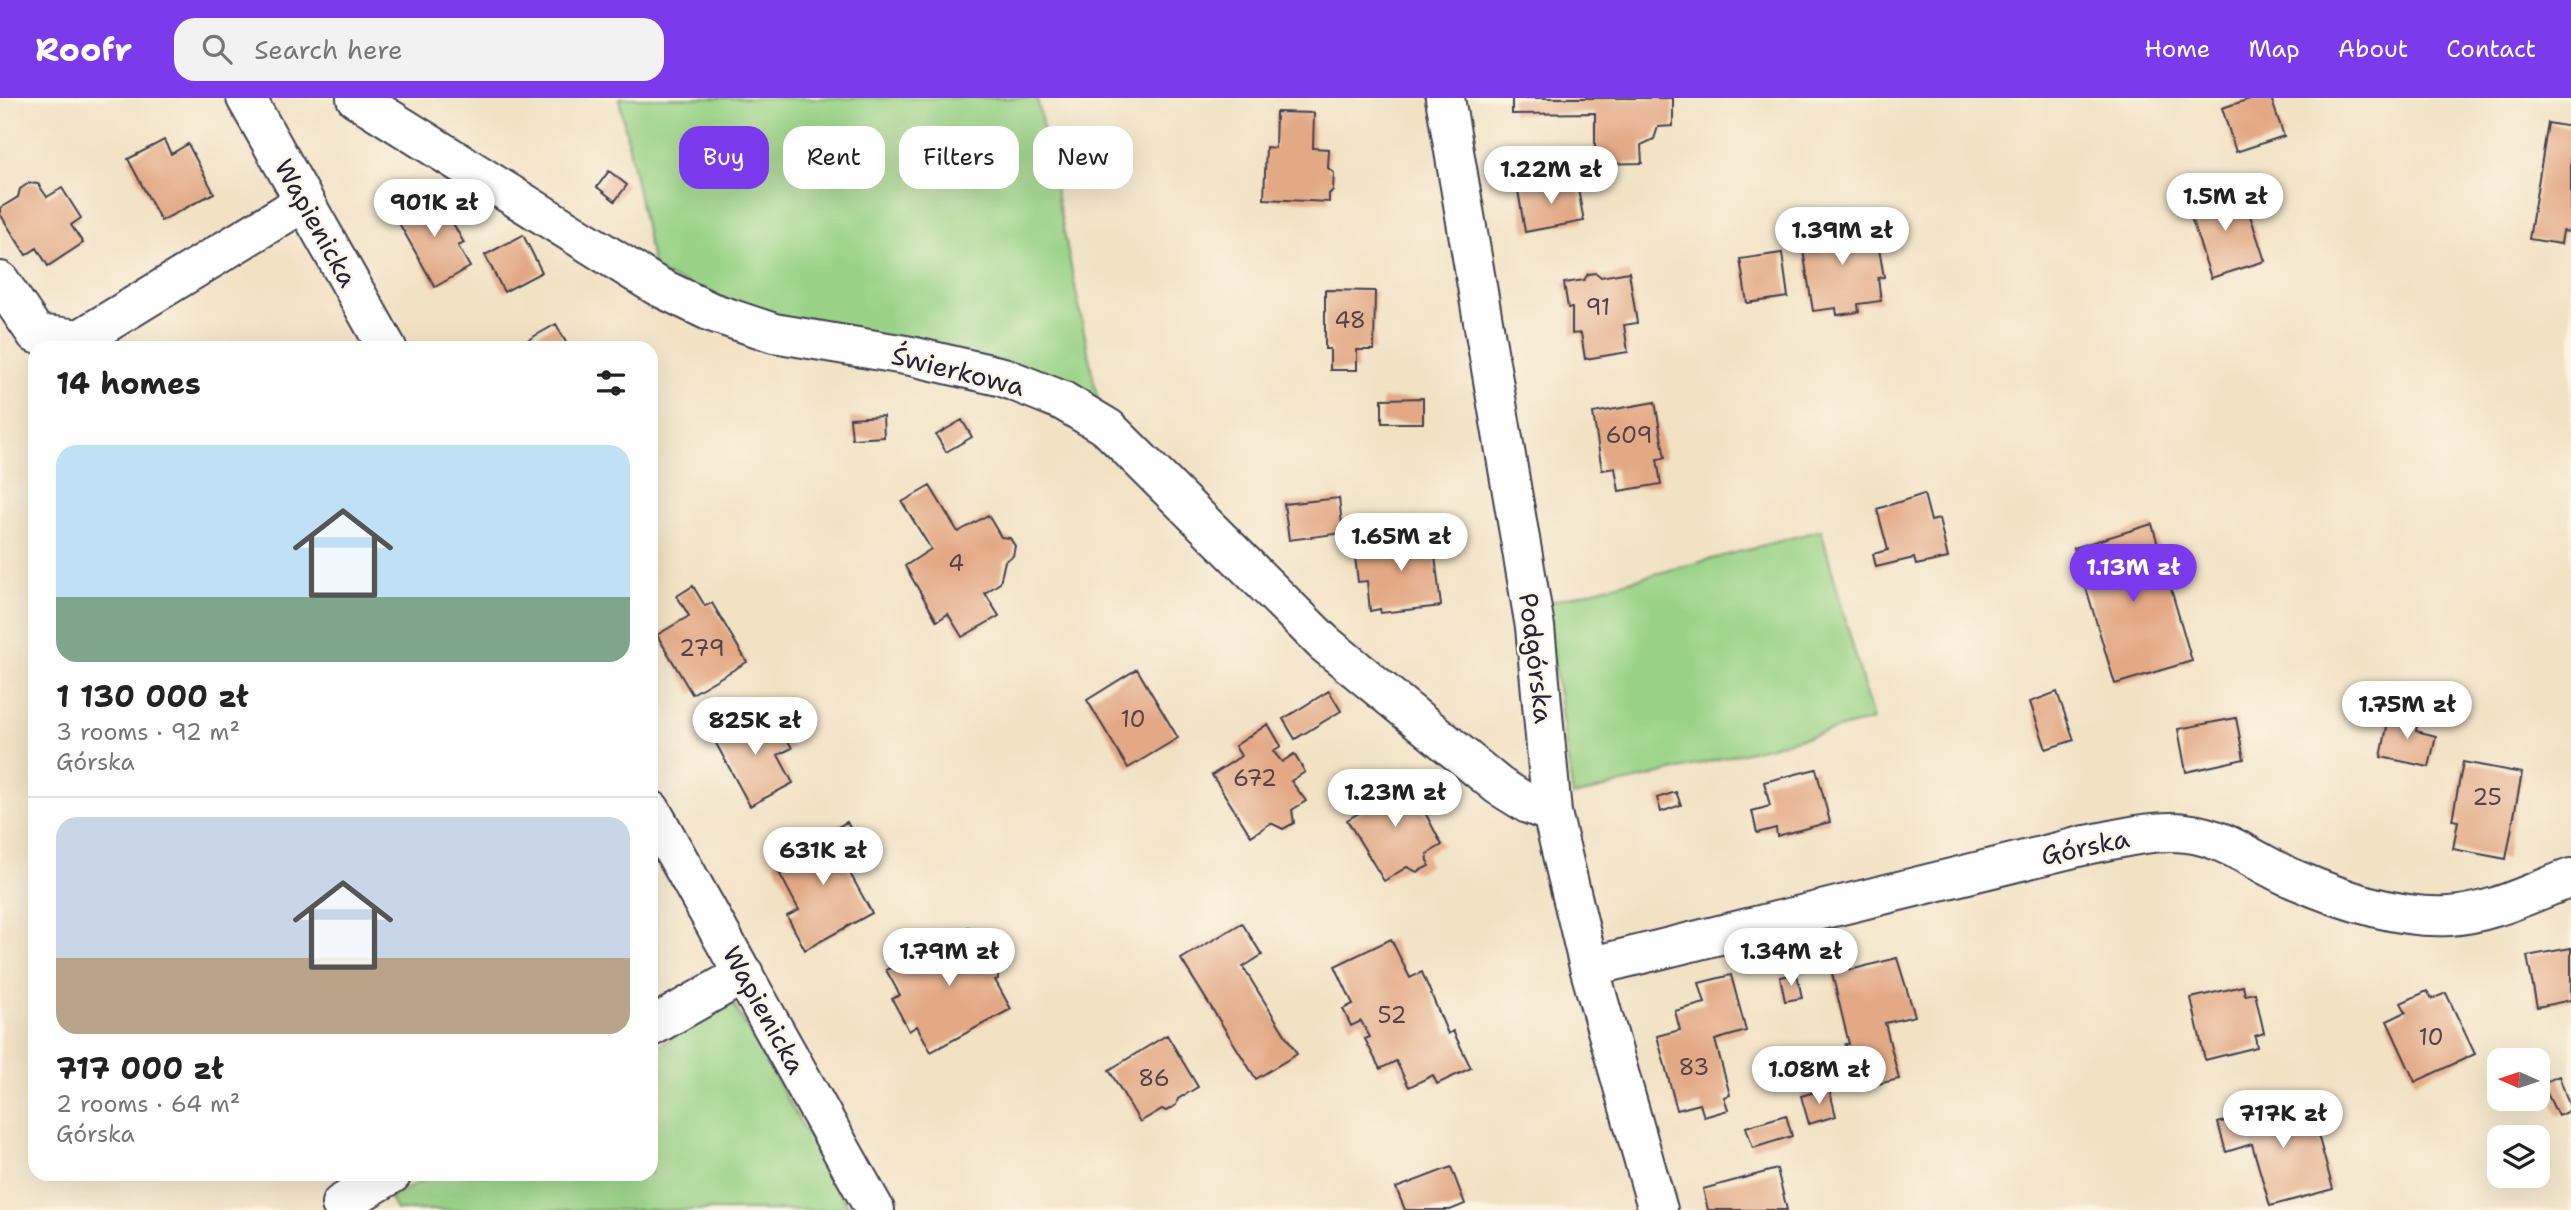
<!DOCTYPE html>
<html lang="en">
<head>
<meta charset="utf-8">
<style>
  :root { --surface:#fff; --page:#f2f2f2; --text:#222; --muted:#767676; --line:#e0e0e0; --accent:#7c3aed }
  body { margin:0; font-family:"Shantell Sans",sans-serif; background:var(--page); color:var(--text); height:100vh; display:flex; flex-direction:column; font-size:26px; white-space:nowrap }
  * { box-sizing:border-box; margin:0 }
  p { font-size:23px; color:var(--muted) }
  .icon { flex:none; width:38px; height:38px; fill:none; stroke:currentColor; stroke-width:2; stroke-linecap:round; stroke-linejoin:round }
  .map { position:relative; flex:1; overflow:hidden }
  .sheet { position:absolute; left:28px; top:243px; width:630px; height:840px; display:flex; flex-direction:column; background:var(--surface); border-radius:21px; box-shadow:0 7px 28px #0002 }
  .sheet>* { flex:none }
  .top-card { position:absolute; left:679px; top:28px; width:665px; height:63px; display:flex; gap:14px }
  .needle { width:46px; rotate:273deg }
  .controls { position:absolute; left:2487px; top:950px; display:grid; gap:14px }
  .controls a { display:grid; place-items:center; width:63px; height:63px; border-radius:14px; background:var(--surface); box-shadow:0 7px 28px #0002; font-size:35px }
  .price { position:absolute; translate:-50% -60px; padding:0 16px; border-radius:24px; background:#fff; color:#222; font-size:23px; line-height:46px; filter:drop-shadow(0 2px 4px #0008) }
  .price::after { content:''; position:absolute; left:50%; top:42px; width:21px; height:16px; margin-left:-10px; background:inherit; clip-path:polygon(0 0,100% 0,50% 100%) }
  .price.on { background:var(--accent); color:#fff }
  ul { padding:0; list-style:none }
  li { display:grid; align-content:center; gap:14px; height:371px; padding:0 28px }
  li+li { border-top:2px solid var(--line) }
  li span { display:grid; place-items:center; height:217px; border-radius:21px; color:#555 }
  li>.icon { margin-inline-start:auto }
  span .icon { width:126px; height:126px; fill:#fffc; stroke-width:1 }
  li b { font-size:30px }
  h2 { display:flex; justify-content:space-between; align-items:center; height:84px; padding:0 28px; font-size:30px }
  .pill { padding:0 24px; border-radius:21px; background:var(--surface); box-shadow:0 7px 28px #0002; font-size:24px; line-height:63px }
  .pill.on { background:var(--accent); color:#fff }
  header { display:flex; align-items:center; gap:42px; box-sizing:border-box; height:98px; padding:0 35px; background:var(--accent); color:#fff }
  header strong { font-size:33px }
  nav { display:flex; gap:38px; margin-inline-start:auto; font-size:24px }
  .search { width:490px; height:63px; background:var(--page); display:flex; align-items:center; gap:18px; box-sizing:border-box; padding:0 24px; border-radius:21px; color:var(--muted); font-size:26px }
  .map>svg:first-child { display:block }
  .green { fill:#9ad387; stroke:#5e7a61; stroke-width:2 }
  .building { fill:#e3a985 }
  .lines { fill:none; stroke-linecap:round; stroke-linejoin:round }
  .minor-casing { stroke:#413f50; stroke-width:42 }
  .minor { stroke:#fff; stroke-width:38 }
  .labels { text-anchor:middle; stroke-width:5; stroke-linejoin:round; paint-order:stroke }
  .number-label { font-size:23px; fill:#52444e }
  .street-label { font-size:26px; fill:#22223b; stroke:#fcf5e5 }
</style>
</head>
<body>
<header>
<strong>Roofr</strong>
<div class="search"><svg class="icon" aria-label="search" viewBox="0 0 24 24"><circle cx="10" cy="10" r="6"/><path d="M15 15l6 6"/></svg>Search here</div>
<nav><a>Home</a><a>Map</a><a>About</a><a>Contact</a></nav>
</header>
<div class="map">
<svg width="2571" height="1112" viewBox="0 0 2571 1112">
  <rect width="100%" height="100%" fill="#fcf5e5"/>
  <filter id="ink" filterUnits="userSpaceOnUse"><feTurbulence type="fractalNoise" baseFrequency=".0143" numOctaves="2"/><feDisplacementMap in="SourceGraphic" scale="14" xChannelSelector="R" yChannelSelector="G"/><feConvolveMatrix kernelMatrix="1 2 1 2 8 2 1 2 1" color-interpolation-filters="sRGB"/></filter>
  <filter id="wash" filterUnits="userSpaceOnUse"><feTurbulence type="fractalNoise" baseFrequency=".00686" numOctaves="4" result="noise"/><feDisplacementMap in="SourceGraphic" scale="28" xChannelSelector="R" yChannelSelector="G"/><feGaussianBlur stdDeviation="1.57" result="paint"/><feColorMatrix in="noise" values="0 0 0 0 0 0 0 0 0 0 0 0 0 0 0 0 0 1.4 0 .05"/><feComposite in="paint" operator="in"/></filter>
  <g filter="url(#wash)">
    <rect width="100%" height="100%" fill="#f1e2c4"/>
    <path class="green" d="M 619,0 L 1037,0 L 1099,308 L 780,224 L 654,173 Z
      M 1821,432 L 1873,622 L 1573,698 L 1546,505 Z
      M 733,905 L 850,1112 L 396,1112 L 390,1101 L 434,1076 L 651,1076 L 651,952 Z"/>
    <g id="blocks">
      <path class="building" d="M 1512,0 L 1673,0 L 1673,28 L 1658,29 L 1654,41 L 1641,47 L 1642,65 L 1595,66 L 1595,15 L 1512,16 Z
        M 2253,0 L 2271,0 L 2284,38 L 2236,54 L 2222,10 Z
        M 1276,14 L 1314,15 L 1313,50 L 1329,51 L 1328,70 L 1334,75 L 1333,92 L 1329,96 L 1329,104 L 1264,101 L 1266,49 L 1275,50 Z
        M 2548,25 L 2571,29 L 2571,134 L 2563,133 L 2561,146 L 2529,141 Z
        M 164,42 L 171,56 L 188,46 L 214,95 L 161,123 L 128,61 Z
        M 609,73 L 627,87 L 615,103 L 597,89 Z
        M 1576,81 L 1584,123 L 1525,134 L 1518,92 Z
        M 29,85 L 38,86 L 47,99 L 62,90 L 81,120 L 71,127 L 83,145 L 48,168 L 37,150 L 26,157 L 0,116 L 0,110 L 18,99 L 20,91 Z
        M 2225,91 L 2231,106 L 2245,102 L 2265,163 L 2211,180 L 2186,104 Z
        M 436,95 L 464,145 L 458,148 L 470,169 L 435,189 L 395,118 Z
        M 1868,123 L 1872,146 L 1878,145 L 1884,179 L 1878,180 L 1881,203 L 1858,206 L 1859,214 L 1837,217 L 1836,210 L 1813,213 L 1800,134 Z
        M 523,137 L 542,174 L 504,194 L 485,157 Z
        M 1782,155 L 1788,199 L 1747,205 L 1740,161 Z
        M 1629,174 L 1637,225 L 1624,227 L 1628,254 L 1585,261 L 1581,235 L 1572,236 L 1572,210 L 1568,210 L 1564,185 L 1584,182 L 1588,176 L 1596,175 L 1601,179 Z
        M 1325,192 L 1375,193 L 1374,252 L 1357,252 L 1357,272 L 1330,272 L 1330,251 L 1325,251 Z
        M 556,226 L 569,250 L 505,250 L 516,244 L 517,248 Z
        M 1423,300 L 1423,325 L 1382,325 L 1382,301 Z
        M 1655,304 L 1665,360 L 1657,361 L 1661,386 L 1619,393 L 1615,370 L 1602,372 L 1593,315 Z
        M 883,318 L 884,339 L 852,341 L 850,320 Z
        M 962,322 L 972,339 L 946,354 L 936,337 Z
        M 930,388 L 958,434 L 988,417 L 1001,439 L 1010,440 L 1015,448 L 1013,458 L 1005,463 L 1000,485 L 985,495 L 999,518 L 962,539 L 948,516 L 937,523 L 905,468 L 931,451 L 902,404 Z
        M 1924,396 L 1931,423 L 1939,421 L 1948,460 L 1916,467 L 1914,460 L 1876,469 L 1873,456 L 1888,452 L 1877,411 Z
        M 1339,400 L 1343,435 L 1289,442 L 1284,406 Z
        M 2152,426 L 2192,563 L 2115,586 L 2074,450 Z
        M 1432,433 L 1441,508 L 1381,515 L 1380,511 L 1370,513 L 1367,483 L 1358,484 L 1355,459 L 1374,457 L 1372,440 Z
        M 693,488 L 705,508 L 712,505 L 747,564 L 692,596 L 657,537 L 689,518 L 677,498 Z
        M 1137,571 L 1178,640 L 1128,670 L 1087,602 Z
        M 1329,593 L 1341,613 L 1295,641 L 1283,621 Z
        M 2057,594 L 2074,642 L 2046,651 L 2030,604 Z
        M 2390,614 L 2418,620 L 2416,633 L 2436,638 L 2429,669 L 2381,659 Z
        M 755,615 L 763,629 L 776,622 L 792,650 L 778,657 L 793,685 L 750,708 L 712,638 Z
        M 2236,620 L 2244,661 L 2186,674 L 2178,631 Z
        M 1268,626 L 1281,648 L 1273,653 L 1282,664 L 1294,656 L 1305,674 L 1291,683 L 1306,703 L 1292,712 L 1294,725 L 1283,731 L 1271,725 L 1251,738 L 1212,677 L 1241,658 L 1235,648 Z
        M 2463,664 L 2522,675 L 2506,761 L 2453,751 L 2458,723 L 2452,722 Z
        M 1816,671 L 1830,724 L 1777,738 L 1776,730 L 1757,735 L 1752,713 L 1770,708 L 1764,684 Z
        M 1403,673 L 1416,696 L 1409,701 L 1415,711 L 1421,707 L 1442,747 L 1427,756 L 1429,768 L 1417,774 L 1407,769 L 1384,783 L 1347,722 L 1376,705 L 1369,694 Z
        M 1676,694 L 1681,707 L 1661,714 L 1657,700 Z
        M 847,724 L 861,751 L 842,761 L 872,815 L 805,852 L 787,818 L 799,812 L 774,765 Z
        M 1242,825 L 1262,857 L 1243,869 L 1297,956 L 1256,981 L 1181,861 Z
        M 968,829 L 989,843 L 998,859 L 998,881 L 995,882 L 1011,911 L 931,954 L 917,928 L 909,933 L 892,901 L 900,897 L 886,872 Z
        M 1391,841 L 1410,880 L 1422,874 L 1448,936 L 1453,933 L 1471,970 L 1437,986 L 1433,977 L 1409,989 L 1396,963 L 1380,971 L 1365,941 L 1370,939 L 1361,923 L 1351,928 L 1343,911 L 1353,906 L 1335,868 Z
        M 2571,850 L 2571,902 L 2537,909 L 2527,858 Z
        M 1846,859 L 1850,872 L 1897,860 L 1915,918 L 1885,925 L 1899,981 L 1857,991 L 1845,946 L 1849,946 L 1829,863 Z
        M 1797,876 L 1802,900 L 1785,903 L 1780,879 Z
        M 1731,877 L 1746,933 L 1715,942 L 1730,997 L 1724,999 L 1728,1012 L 1704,1019 L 1700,1006 L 1677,1012 L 1657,938 L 1680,932 L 1675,913 L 1705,905 L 1699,885 Z
        M 2243,888 L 2245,897 L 2255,895 L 2264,935 L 2255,938 L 2257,949 L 2205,962 L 2191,900 Z
        M 2427,893 L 2432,901 L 2446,895 L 2475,956 L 2415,984 L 2387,923 L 2406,914 L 2401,905 Z
        M 1167,937 L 1198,989 L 1178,1001 L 1176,1007 L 1166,1013 L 1162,1011 L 1140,1024 L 1109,972 Z
        M 2559,978 L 2571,1012 L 2558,1018 L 2542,985 Z
        M 1829,990 L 1836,1018 L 1809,1026 L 1801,998 Z
        M 2308,1000 L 2333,1091 L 2270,1108 L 2252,1046 L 2226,1054 L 2218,1025 Z
        M 1786,1017 L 1792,1038 L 1753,1050 L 1746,1029 Z
        M 1451,1069 L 1465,1106 L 1450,1112 L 1405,1112 L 1396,1090 Z
        M 1777,1071 L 1787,1112 L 1708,1112 L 1703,1091 Z"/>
    </g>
  </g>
  <g filter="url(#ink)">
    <use href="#blocks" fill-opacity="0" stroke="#413f50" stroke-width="2"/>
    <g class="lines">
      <g class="minor-casing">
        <path id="minor" d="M 246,0 L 387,250
          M 356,0 L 657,188 L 711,214 L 774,235 L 911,258 L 1003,279 L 1063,303 L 1108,330 L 1324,545 L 1499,688 L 1528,706 L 1552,715
          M 1445,0 L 1535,529 L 1552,715 L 1589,869 L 1658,1112
          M 0,183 L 36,236 L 80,241 L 304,104
          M 651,712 L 875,1112
          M 1589,869 L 2086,747 C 2119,741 2153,731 2186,735 C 2226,739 2258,766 2294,781 C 2340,801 2398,821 2449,818 C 2491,816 2532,794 2571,780
          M 651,929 L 744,876
          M 341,1106 L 392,1076"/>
      </g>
      <use href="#minor" class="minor"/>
    </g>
  </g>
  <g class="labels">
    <g class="number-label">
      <text x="1598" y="217">91</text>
      <text x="1350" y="230">48</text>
      <text x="1629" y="345">609</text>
      <text x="956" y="473">4</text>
      <text x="702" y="558">279</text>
      <text x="1133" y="629">10</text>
      <text x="1255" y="688">672</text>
      <text x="2487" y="707">25</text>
      <text x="1392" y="925">52</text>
      <text x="2431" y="947">10</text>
      <text x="1694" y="977">83</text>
      <text x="1154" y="988">86</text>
    </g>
    <g class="street-label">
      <text transform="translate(316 125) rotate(61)" y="9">Wapienicka</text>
      <text transform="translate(958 273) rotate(14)" y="9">Świerkowa</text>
      <text transform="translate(1536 560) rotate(83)" y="9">Podgórska</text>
      <text transform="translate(2085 749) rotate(-12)" y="9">Górska</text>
      <text transform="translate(764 912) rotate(61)" y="9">Wapienicka</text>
    </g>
  </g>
</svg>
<div class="controls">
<a><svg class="needle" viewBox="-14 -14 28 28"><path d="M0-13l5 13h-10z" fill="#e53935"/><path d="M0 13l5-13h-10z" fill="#767676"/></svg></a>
<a><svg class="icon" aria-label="layers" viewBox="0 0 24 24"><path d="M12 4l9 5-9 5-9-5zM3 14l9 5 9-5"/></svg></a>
</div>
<b class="price" style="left:1551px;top:108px">1.22M zł</b>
<b class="price" style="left:2225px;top:135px">1.5M zł</b>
<b class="price" style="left:434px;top:141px">901K zł</b>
<b class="price" style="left:1842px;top:169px">1.39M zł</b>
<b class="price" style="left:1401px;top:475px">1.65M zł</b>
<b class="price on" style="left:2133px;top:506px">1.13M zł</b>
<b class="price" style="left:2407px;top:643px">1.75M zł</b>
<b class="price" style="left:755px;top:659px">825K zł</b>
<b class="price" style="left:1395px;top:731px">1.23M zł</b>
<b class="price" style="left:823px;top:789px">631K zł</b>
<b class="price" style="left:949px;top:890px">1.79M zł</b>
<b class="price" style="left:1791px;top:890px">1.34M zł</b>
<b class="price" style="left:1819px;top:1008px">1.08M zł</b>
<b class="price" style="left:2283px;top:1052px">717K zł</b>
<div class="top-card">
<a class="pill on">Buy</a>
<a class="pill">Rent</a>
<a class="pill">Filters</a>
<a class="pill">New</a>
</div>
<section class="sheet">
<h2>14 homes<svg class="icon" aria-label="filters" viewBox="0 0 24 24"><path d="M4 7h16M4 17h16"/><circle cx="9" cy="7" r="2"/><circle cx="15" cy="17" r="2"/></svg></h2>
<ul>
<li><span style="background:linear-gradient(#bfe0f5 70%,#7fa58c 0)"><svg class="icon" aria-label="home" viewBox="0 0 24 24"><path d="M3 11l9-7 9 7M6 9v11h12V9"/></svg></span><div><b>1 130 000 zł</b><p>3 rooms · 92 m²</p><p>Górska</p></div></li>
<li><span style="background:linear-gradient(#c9d6e8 65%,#b9a48a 0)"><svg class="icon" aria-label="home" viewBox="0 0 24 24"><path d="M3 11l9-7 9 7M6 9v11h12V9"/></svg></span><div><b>717 000 zł</b><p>2 rooms · 64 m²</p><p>Górska</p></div></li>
</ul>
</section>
</div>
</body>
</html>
